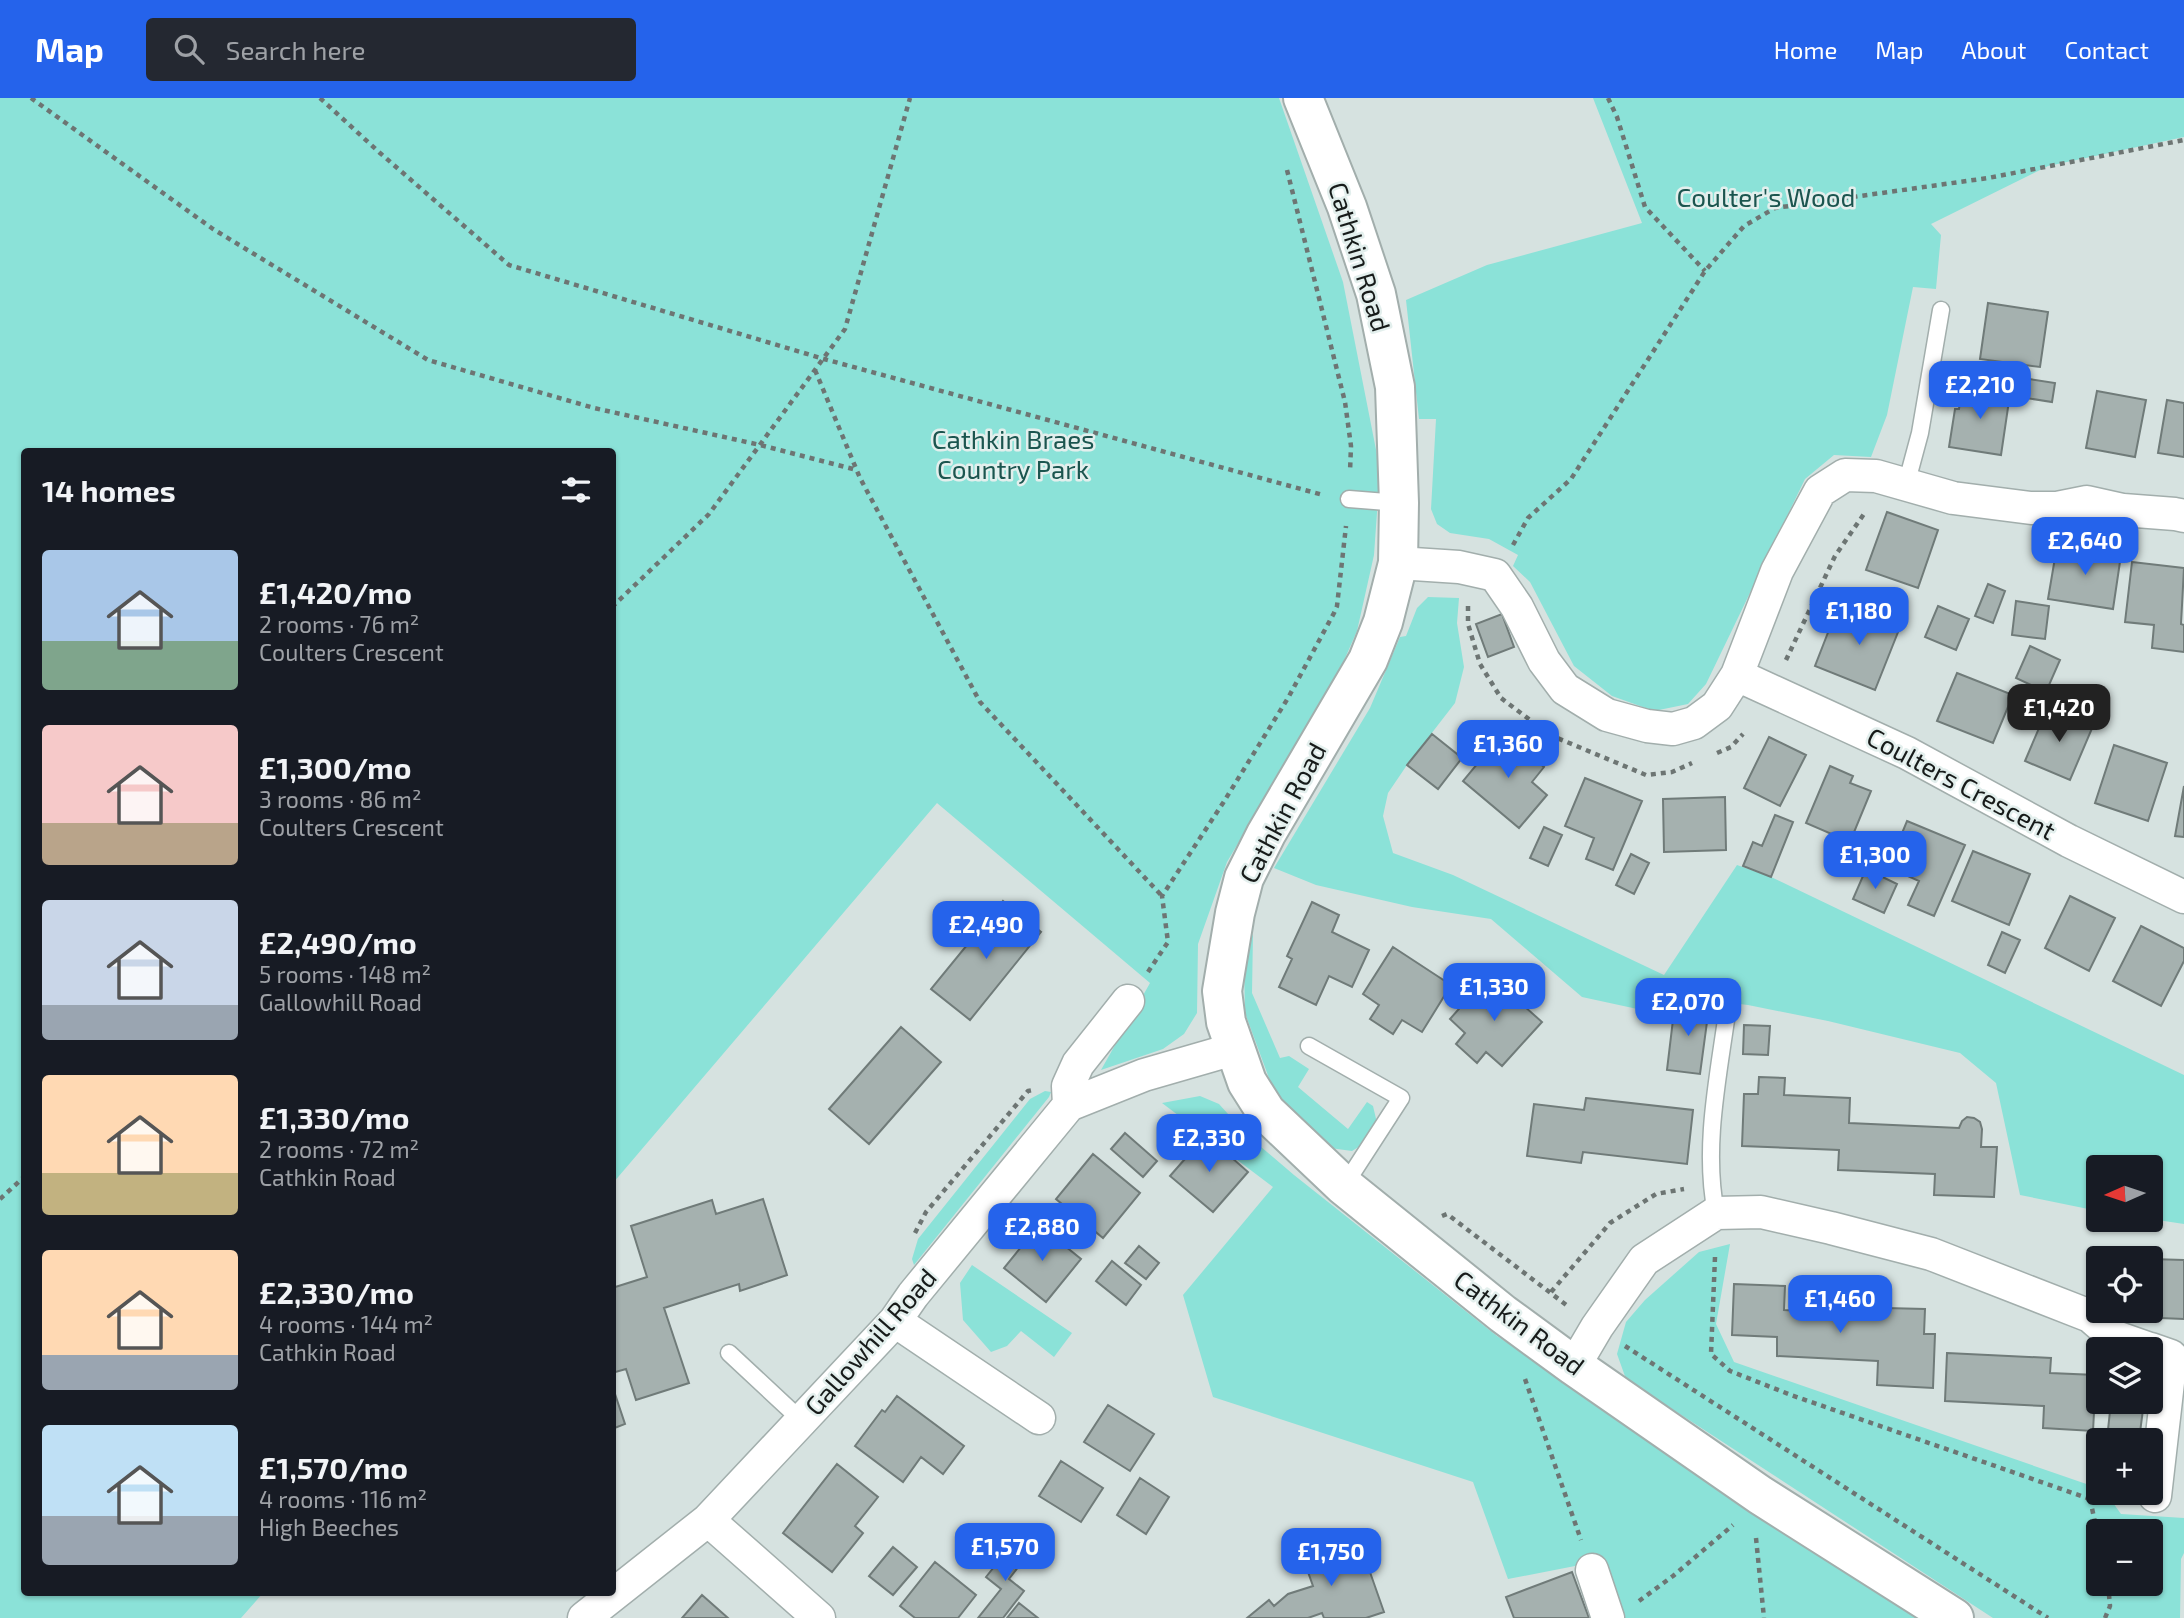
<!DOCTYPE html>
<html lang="en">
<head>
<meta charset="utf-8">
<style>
  :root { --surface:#171b24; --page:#242831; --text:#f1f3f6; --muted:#9ea1a6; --accent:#2563eb }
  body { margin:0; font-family:"Exo 2",sans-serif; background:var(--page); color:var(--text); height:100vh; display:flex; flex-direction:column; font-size:26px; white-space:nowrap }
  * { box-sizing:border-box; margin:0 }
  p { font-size:23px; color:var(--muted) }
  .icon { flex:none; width:38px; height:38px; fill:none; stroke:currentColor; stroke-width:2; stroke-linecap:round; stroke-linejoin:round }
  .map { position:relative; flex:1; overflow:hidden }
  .panel { position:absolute; left:21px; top:350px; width:595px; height:1148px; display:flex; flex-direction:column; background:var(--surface); border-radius:7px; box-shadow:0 2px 5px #0004 }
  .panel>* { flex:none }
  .needle { width:46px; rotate:267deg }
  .buttons { position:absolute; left:2086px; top:1057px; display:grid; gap:14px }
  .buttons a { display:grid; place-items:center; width:77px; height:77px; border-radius:7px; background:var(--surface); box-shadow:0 2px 5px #0004; font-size:35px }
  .price { position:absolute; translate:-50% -60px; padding:0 16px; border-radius:14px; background:var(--accent); color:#fff; font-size:23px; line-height:46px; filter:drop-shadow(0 2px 4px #0008) }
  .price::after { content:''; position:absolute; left:50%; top:42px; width:21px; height:16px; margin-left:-10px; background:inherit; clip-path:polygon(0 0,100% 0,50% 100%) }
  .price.selected { background:#222; color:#fff }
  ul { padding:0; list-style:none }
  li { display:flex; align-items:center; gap:21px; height:175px; padding:0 21px }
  li span { display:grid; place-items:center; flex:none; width:196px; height:140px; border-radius:7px; color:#555 }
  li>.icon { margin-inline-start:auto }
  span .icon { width:84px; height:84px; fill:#fffc; stroke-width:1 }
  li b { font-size:30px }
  h2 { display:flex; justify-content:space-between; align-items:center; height:84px; padding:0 21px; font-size:30px }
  header { display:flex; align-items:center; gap:42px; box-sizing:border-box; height:98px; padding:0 35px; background:var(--accent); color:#fff }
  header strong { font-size:33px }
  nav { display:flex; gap:38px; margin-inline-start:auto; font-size:24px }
  .search { width:490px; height:63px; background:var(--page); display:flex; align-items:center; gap:18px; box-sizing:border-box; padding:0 24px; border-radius:7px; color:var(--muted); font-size:26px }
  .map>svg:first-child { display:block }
  .green { fill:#8be2d8; fill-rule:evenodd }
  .building { fill:#a5b1af; stroke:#707b79; stroke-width:2 }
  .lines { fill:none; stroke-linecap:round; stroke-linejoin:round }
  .lane-casing { stroke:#a2aeac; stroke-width:19 }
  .street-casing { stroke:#a2aeac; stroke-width:35 }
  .secondary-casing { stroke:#a2aeac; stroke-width:42 }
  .path { stroke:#6d7573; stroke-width:4.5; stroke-dasharray:5 5; stroke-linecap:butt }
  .lane { stroke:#fff; stroke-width:16 }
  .street { stroke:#fff; stroke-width:32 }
  .secondary { stroke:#fff; stroke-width:38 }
  .labels { text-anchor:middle; stroke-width:5; stroke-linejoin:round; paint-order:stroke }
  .park-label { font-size:26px; fill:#1b554f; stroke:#e3efed }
  .street-label { font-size:26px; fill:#171b1a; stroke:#e3efed }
</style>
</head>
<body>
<header>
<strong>Map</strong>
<div class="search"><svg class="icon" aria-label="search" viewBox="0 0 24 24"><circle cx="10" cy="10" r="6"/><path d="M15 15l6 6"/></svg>Search here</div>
<nav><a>Home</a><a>Map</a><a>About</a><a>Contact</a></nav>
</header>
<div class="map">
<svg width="2184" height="1520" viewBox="0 0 2184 1520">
  <rect width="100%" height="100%" fill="#d6e2e0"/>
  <path class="green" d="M 0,0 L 1279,0 L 1343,184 L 1380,372 L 1374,457 L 1357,533 L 1339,574 L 1227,764 L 1198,846 L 1197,915 L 1184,936 L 1163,951 L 1101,972 L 1150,885 L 937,705 L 613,1085 L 612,354 L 24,354 L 24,1494 L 263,1495 L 241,1520 L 0,1520 Z
    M 1593,0 L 2184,0 L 2184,39 L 2048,68 L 1931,126 L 1941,137 L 1936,191 L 1913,189 L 1887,317 L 1871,359 L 1834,357 L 1805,381 L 1706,586 L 1688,606 L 1654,613 L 1612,598 L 1574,568 L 1530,484 L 1513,468 L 1518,457 L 1489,441 L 1450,435 L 1437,426 L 1431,411 L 1436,321 L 1419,321 L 1406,202 L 1487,167 L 1642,125 Z
    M 1428,499 L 1459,500 L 1457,525 L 1464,569 L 1455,605 L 1407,667 L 1388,695 L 1383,718 L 1393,755 L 1453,777 L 1664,877 L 1737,767 L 1771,779 L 2184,977 L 2184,1126 L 2151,1121 L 2151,1069 L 2098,1069 L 2098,1113 L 2020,1097 L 1996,985 L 1960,955 L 1828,923 L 1748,907 L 1681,899 L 1642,912 L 1582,899 L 1491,821 L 1412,809 L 1316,787 L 1274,770 L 1370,610 L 1400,539 L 1406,538 L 1417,510 Z
    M 1253,835 L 1252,895 L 1280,960 L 1289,958 L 1309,971 L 1298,989 L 1348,1031 L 1367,1004 L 1373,1008 L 1377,1025 L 1365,1045 L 1352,1053 L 1330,1050 L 1306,1032 L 1273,991 L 1245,915 L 1244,866 Z
    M 1045,993 L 1051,994 L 1049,999 L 914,1167 L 912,1161 L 918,1141 L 1030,1001 Z
    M 1200,998 L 1219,1006 L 1247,1037 L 1294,1077 L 1497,1238 L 1920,1520 L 1618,1520 L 1596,1461 L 1575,1468 L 1508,1481 L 1473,1384 L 1213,1299 L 1183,1197 L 1273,1089 L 1162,1005 Z
    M 1730,1146 L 1716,1226 L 1734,1264 L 2098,1390 L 2098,1395 L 2106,1395 L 2121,1416 L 2184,1420 L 2184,1455 L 2181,1461 L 2180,1520 L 1993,1520 L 1626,1281 L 1617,1256 L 1626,1224 L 1645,1202 L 1699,1154 ZM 2098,1433 L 2151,1433 L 2151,1486 L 2098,1486 Z
    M 972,1167 L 1072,1235 L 1054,1259 L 1021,1233 L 1007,1248 L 991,1254 L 963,1222 L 960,1185 Z"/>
  <path class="building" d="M 1988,205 L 2048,214 L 2040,269 L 1980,261 Z
    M 2023,280 L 2055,285 L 2052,304 L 2020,299 Z
    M 1962,289 L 2010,296 L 2001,357 L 1949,349 L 1955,311 L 1959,311 Z
    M 2097,293 L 2146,302 L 2135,359 L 2086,350 Z
    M 2167,302 L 2184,305 L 2184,359 L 2158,355 Z
    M 1887,414 L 1938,432 L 1918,490 L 1866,472 Z
    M 2057,448 L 2121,457 L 2113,511 L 2048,501 Z
    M 2132,464 L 2184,470 L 2181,526 L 2184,527 L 2184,554 L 2152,550 L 2154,527 L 2125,524 Z
    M 1988,486 L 2005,493 L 1993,525 L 1975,518 Z
    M 2016,503 L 2049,508 L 2045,541 L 2012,537 Z
    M 1938,508 L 1969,521 L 1956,552 L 1925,539 Z
    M 1864,509 L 1902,524 L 1875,592 L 1815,568 L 1836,514 L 1858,523 Z
    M 1502,516 L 1514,549 L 1488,559 L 1476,526 Z
    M 2030,548 L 2060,562 L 2046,594 L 2016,580 Z
    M 1957,575 L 2013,597 L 1993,645 L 1937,623 Z
    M 2048,609 L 2093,628 L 2070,682 L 2025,663 Z
    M 1503,635 L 1544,669 L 1532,684 L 1547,697 L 1519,730 L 1463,683 Z
    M 1432,636 L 1462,660 L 1438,691 L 1407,667 Z
    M 1769,639 L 1806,657 L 1780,708 L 1744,690 Z
    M 2114,647 L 2167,665 L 2148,723 L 2095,705 Z
    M 1830,668 L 1853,678 L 1850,685 L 1871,693 L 1850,744 L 1806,725 Z
    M 1585,680 L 1642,703 L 1613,772 L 1586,761 L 1594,740 L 1565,728 Z
    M 2184,688 L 2184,739 L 2175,738 Z
    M 1725,699 L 1726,752 L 1664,754 L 1663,701 Z
    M 1775,717 L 1793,724 L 1771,779 L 1743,768 L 1753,744 L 1762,748 Z
    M 1907,723 L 1965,747 L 1934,818 L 1908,807 L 1919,783 L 1888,769 Z
    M 1544,729 L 1562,737 L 1548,768 L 1530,760 Z
    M 1973,753 L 2030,776 L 2009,827 L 1952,803 Z
    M 1631,756 L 1649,765 L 1634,796 L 1616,787 Z
    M 1866,771 L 1897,786 L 1884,815 L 1853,801 Z
    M 2070,798 L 2115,820 L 2089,873 L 2045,850 Z
    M 1003,803 L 1041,834 L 970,922 L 931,891 Z
    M 1312,804 L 1339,817 L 1332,834 L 1369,852 L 1352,889 L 1329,878 L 1316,907 L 1279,889 L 1292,861 L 1287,858 Z
    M 2141,828 L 2184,850 L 2184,863 L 2161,908 L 2113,883 Z
    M 2002,834 L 2020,842 L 2005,875 L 1988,867 Z
    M 1393,849 L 1451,887 L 1422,934 L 1402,922 L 1393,936 L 1370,921 L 1379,907 L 1363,896 Z
    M 1489,877 L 1542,924 L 1502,968 L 1486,954 L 1477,965 L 1456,946 L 1465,935 L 1450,921 Z
    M 1675,905 L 1709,909 L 1700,976 L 1667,972 Z
    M 1744,927 L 1770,928 L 1768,957 L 1743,956 Z
    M 901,929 L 941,964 L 869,1046 L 829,1011 Z
    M 1759,979 L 1785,980 L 1784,997 L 1850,1000 L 1849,1025 L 1959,1030 L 1962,1023 L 1967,1019 L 1974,1020 L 1980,1024 L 1982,1031 L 1981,1049 L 1997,1049 L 1994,1099 L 1934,1097 L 1935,1076 L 1838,1072 L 1839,1052 L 1742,1048 L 1744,996 L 1758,996 Z
    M 1586,1000 L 1693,1012 L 1687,1066 L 1583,1054 L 1581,1065 L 1527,1058 L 1534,1006 L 1584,1012 Z
    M 1125,1035 L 1157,1063 L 1143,1079 L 1111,1051 Z
    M 1206,1037 L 1248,1074 L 1213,1114 L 1170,1078 Z
    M 1093,1056 L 1140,1095 L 1103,1140 L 1056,1101 Z
    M 763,1101 L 787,1177 L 740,1193 L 739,1186 L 664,1210 L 689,1285 L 636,1302 L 626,1271 L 612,1275 L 612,1190 L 647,1179 L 631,1128 L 712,1102 L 716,1116 Z
    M 1039,1127 L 1081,1161 L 1046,1204 L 1004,1170 Z
    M 1139,1148 L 1159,1165 L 1146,1181 L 1125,1165 Z
    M 2151,1161 L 2184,1162 L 2184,1221 L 2136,1219 L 2137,1213 L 2151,1213 Z
    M 1112,1163 L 1141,1187 L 1126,1207 L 1096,1183 Z
    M 1734,1186 L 1785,1188 L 1784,1212 L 1886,1217 L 1886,1210 L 1925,1211 L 1924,1236 L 1935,1236 L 1933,1290 L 1877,1287 L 1878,1263 L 1777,1258 L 1777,1239 L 1732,1237 Z
    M 1947,1255 L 2051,1260 L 2050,1275 L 2096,1277 L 2093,1333 L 2043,1330 L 2044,1308 L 1945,1303 Z
    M 612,1287 L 625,1326 L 612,1331 Z
    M 897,1298 L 964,1348 L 943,1376 L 921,1359 L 903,1384 L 855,1348 L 882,1312 L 885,1314 Z
    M 2111,1304 L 2144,1304 L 2139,1342 L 2107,1341 Z
    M 1108,1307 L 1154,1336 L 1130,1373 L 1084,1344 Z
    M 1061,1363 L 1103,1390 L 1081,1424 L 1039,1398 Z
    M 837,1366 L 878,1399 L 855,1428 L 863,1435 L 832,1474 L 783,1435 Z
    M 1140,1380 L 1169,1399 L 1146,1436 L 1117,1417 Z
    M 1358,1440 L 1384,1514 L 1366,1520 L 1324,1520 L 1322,1515 L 1308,1520 L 1247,1520 L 1269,1502 L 1274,1508 L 1288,1496 L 1313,1488 L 1303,1460 Z
    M 1014,1444 L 1029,1455 L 1009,1481 L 1024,1493 L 1003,1520 L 978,1520 L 1001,1491 L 986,1479 Z
    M 893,1449 L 917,1469 L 893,1497 L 869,1478 Z
    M 935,1464 L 976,1497 L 958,1520 L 915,1520 L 900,1508 Z
    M 1572,1474 L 1589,1520 L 1514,1520 L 1506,1499 Z
    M 702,1497 L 728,1520 L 682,1520 Z
    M 1019,1505 L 1038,1520 L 1007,1520 Z"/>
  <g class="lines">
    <g class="lane-casing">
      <path id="lane" d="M 1906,387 L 1920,335 L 1941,212
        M 1349,401 L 1399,405
        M 1309,948 L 1401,1000 L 1344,1088
        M 1716,1115 C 1703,1050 1718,980 1727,915
        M 729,1255 L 802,1323"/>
    </g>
    <g class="street-casing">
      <path id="street" d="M 1398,465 L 1459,469 L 1495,477 L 1517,509 L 1544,563 L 1565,591 L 1607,617 L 1647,628 L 1673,631 L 1694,625 L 1717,608 L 1737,577 L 1777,473 L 1820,393 L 1845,377 L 1876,378 L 1953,400 L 2031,410 L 2057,410 L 2087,404 L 2123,412 L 2175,416 L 2184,418
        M 1737,577 L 1907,655 L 2069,743 L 2184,799
        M 1069,1007 L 1068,988 L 1078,966 L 1128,903
        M 895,1223 L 1039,1320
        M 2151,1251 L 2171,1258 L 2155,1398
        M 1574,1268 L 1597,1229 L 1644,1162 L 1716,1115 L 1761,1114 L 1831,1130 L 1931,1156 L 2090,1218 L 2113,1238 L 2150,1251
        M 708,1422 L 819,1520
        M 1592,1472 L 1608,1520
        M 584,1520 L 708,1422 L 895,1223 L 913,1197 L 1069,1007 L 1144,977 L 1234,951"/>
    </g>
    <g class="secondary-casing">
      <path id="secondary" d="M 1303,0 L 1347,109 L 1376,196 L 1395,289 L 1399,405 L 1398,465 L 1383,524 L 1368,562 L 1266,736 L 1244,780 L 1235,815 L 1222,893 L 1226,924 L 1247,984 L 1266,1014 L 1344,1088 L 1503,1216 L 1574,1268 L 1760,1397 L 1954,1520"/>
    </g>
    <path class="path" d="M 31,0 L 213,131 L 428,262 L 594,310 L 760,347 L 857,372
      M 320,0 L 380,55 L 509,167 L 824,261 L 1323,397
      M 1608,0 L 1617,19 L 1645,109 L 1705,173
      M 1287,72 L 1345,304 L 1351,348 L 1350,374
      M 815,272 L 860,380 L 980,604 L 1162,798
      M 1513,447 L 1528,420 L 1571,381 L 1705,173 L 1744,128 L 1775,110 L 1988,80 L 2184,42
      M 1468,508 L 1468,526 L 1480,566 L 1501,600 L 1550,637 L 1646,677 L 1672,674 L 1692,665
      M 612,509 L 709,416 L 845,231 L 910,0
      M 1786,562 L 1835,458 L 1866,413
      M 1717,655 L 1731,649 L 1743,636
      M 1148,874 L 1168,844 L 1162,798 L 1223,705 L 1288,600 L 1334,515 L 1337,508 L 1346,428
      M 0,1101 L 24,1079
      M 1442,1118 L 1447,1116 L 1569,1209
      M 915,1135 L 926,1114 L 1028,993 L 1033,992
      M 1715,1159 L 1711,1256 L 1730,1273 L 1791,1297 L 2090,1401 L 2123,1402
      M 1551,1194 L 1610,1125 L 1656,1096 L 1684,1091
      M 1625,1248 L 2048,1520
      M 1525,1281 L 1581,1442
      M 2090,1401 L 2098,1438
      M 1756,1440 L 1764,1520
      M 1639,1503 L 1673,1478 L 1733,1427
      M 2105,1520 L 2110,1508 L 2108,1486"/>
    <use href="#lane" class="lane"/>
    <use href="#street" class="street"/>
    <use href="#secondary" class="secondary"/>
  </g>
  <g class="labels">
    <g class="park-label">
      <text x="1766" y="109">Coulter's Wood</text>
      <text x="1013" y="351">Cathkin Braes<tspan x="1013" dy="30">Country Park</tspan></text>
    </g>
    <g class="street-label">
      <text transform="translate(1359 159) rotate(73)" y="9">Cathkin Road</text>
      <text transform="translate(1961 686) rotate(28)" y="9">Coulters Crescent</text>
      <text transform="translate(1283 715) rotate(-62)" y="9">Cathkin Road</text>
      <text transform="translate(1519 1225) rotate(37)" y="9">Cathkin Road</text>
      <text transform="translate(871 1244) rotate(-49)" y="9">Gallowhill Road</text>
    </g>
  </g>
</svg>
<div class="buttons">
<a><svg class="needle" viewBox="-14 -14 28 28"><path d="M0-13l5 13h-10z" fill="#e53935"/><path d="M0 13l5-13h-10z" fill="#9ea1a6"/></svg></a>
<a><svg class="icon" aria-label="locate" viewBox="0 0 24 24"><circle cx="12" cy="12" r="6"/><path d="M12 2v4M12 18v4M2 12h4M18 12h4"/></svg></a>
<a><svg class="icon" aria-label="layers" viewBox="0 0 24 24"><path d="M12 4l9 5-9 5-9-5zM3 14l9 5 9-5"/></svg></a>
<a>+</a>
<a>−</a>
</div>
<b class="price" style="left:1980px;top:323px">£2,210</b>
<b class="price" style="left:2085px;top:479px">£2,640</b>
<b class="price" style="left:1859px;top:549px">£1,180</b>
<b class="price selected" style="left:2059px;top:646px">£1,420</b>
<b class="price" style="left:1508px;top:682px">£1,360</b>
<b class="price" style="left:1875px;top:793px">£1,300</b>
<b class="price" style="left:986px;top:863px">£2,490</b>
<b class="price" style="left:1494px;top:925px">£1,330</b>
<b class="price" style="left:1688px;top:940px">£2,070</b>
<b class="price" style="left:1209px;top:1076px">£2,330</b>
<b class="price" style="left:1042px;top:1165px">£2,880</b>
<b class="price" style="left:1840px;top:1237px">£1,460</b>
<b class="price" style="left:1005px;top:1485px">£1,570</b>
<b class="price" style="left:1331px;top:1490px">£1,750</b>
<section class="panel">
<h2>14 homes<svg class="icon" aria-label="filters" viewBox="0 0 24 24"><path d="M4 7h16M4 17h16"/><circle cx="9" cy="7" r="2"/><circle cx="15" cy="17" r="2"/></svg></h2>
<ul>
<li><span style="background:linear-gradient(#a9c7e8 65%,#7fa58c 0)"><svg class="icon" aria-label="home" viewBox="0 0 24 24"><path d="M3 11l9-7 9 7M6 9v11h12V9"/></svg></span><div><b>£1,420/mo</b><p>2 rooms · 76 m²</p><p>Coulters Crescent</p></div></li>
<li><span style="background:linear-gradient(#f6c9c9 70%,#b9a48a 0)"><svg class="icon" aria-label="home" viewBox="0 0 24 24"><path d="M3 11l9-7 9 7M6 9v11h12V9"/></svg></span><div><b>£1,300/mo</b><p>3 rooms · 86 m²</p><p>Coulters Crescent</p></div></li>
<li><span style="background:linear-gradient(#c9d6e8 75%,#9aa5b1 0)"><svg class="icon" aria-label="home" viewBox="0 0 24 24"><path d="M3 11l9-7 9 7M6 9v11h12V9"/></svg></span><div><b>£2,490/mo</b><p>5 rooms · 148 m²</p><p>Gallowhill Road</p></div></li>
<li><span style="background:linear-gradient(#ffd9b3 70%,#c2b280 0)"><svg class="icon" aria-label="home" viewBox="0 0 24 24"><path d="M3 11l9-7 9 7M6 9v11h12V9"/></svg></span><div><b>£1,330/mo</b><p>2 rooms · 72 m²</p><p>Cathkin Road</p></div></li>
<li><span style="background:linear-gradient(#ffd9b3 75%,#9aa5b1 0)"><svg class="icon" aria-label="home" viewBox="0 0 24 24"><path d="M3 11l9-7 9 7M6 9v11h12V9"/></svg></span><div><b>£2,330/mo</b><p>4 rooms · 144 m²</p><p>Cathkin Road</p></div></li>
<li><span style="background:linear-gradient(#bfe0f5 65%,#9aa5b1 0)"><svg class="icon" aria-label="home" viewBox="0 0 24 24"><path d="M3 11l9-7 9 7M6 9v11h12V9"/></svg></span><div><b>£1,570/mo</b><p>4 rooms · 116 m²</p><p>High Beeches</p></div></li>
</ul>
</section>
</div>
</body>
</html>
